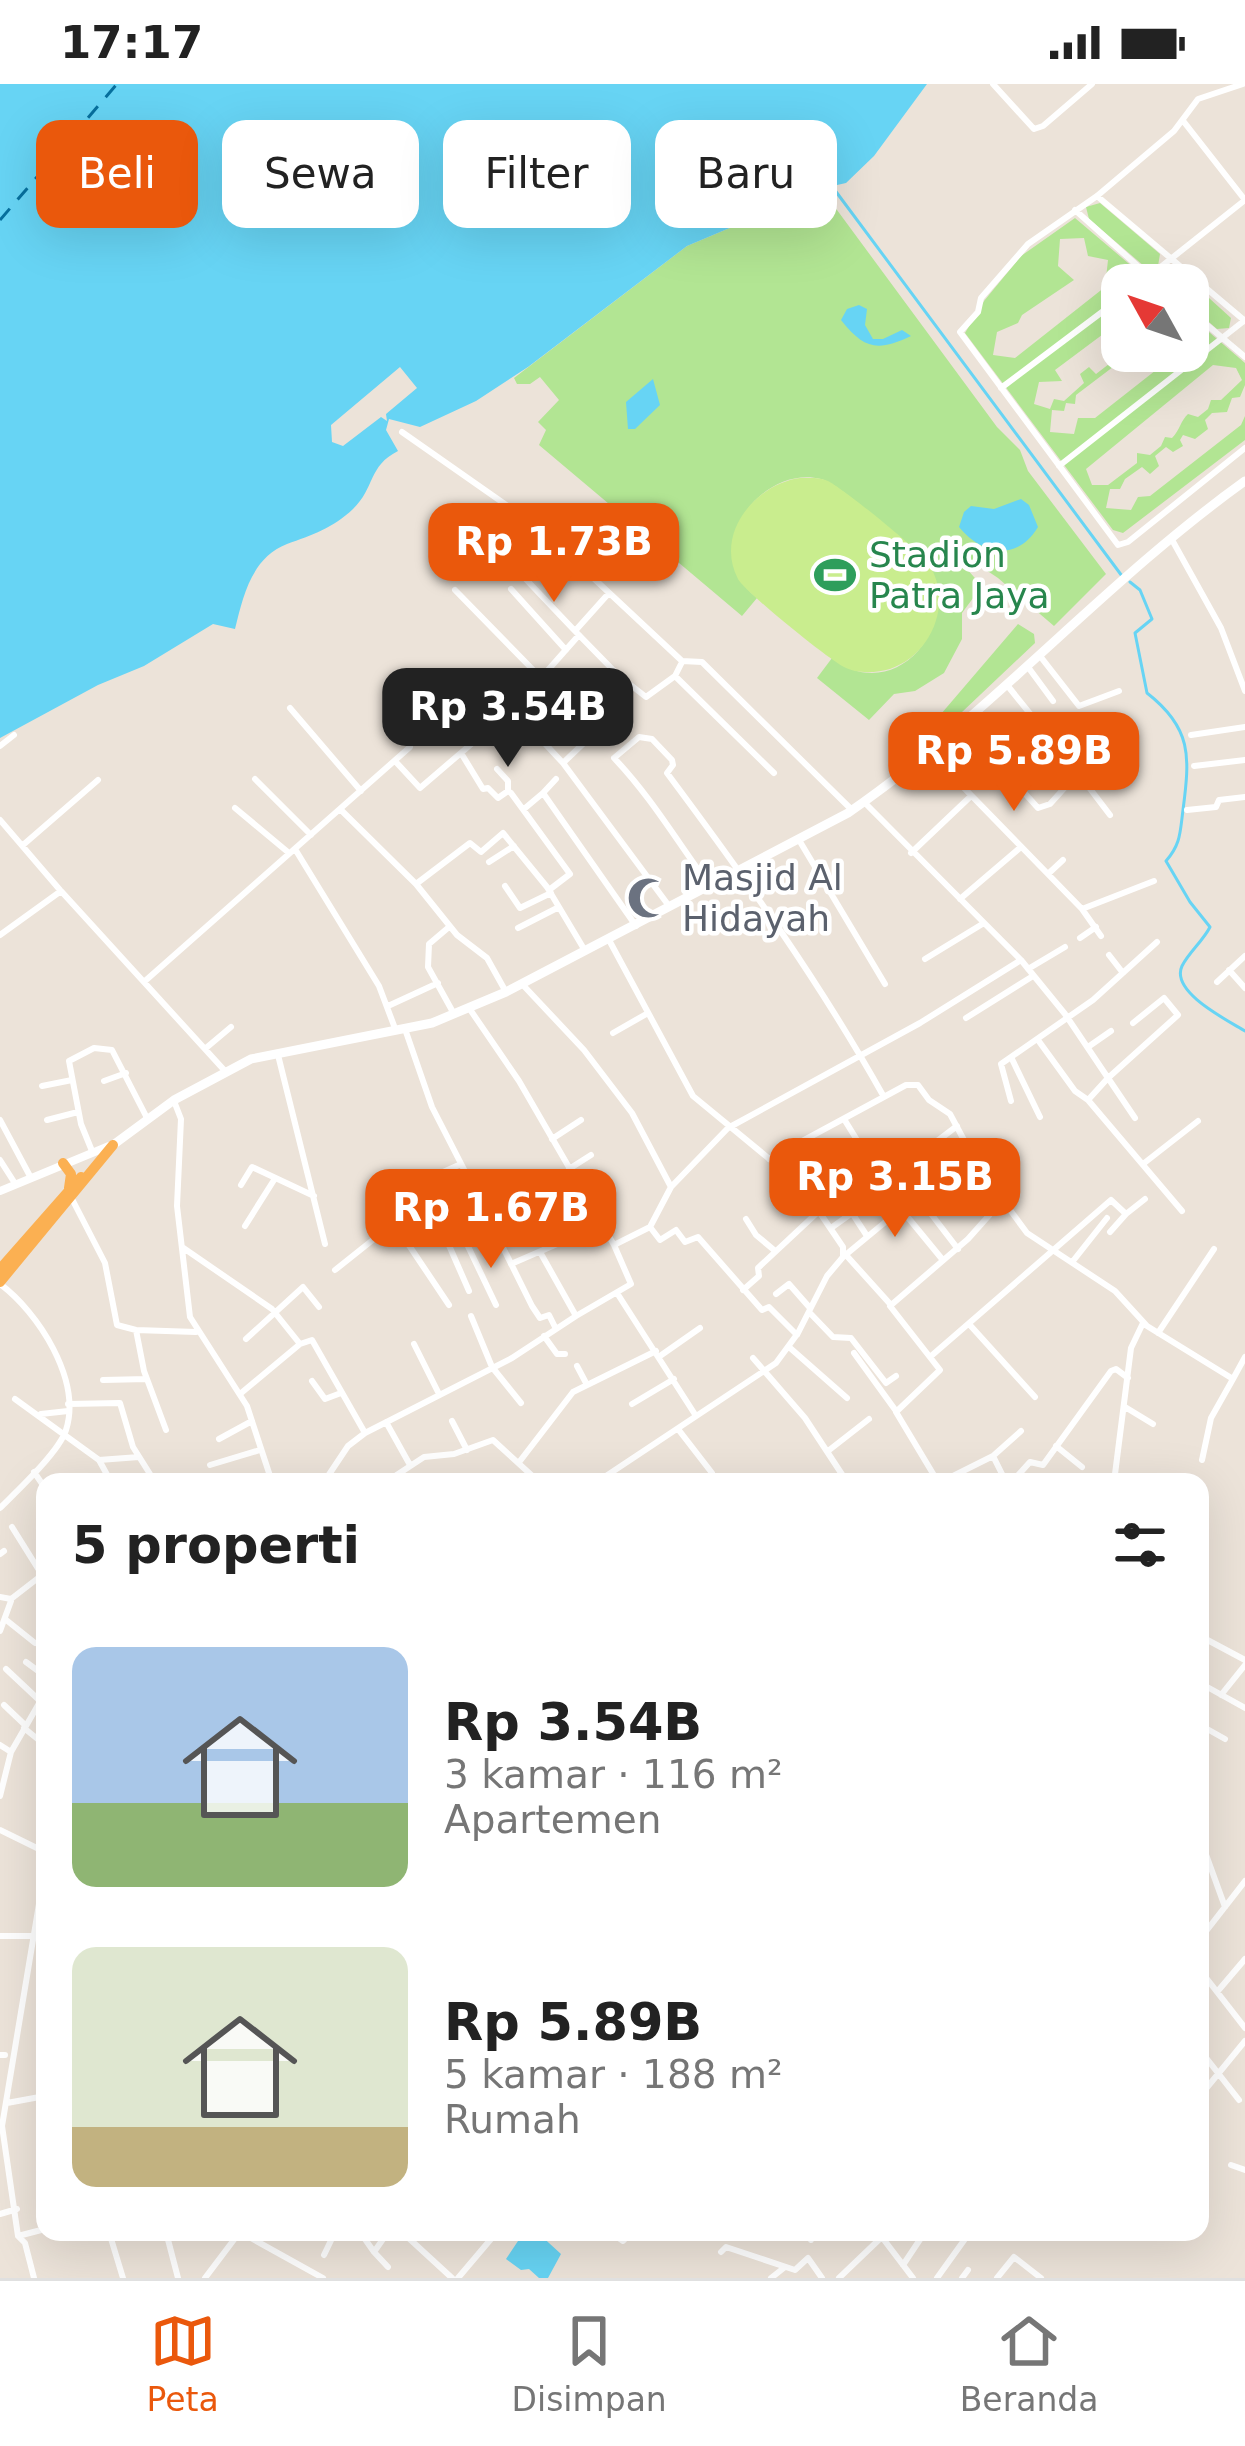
<!DOCTYPE html>
<html lang="id">
<head>
<meta charset="utf-8">
<style>
  :root { --surface:#fff; --page:#f2f2f2; --text:#222; --muted:#767676; --line:#e0e0e0; --accent:#ea580c }
  body { margin:0; font-family:"DejaVu Sans",sans-serif; background:var(--page); color:var(--text); height:100vh; display:flex; flex-direction:column; font-size:45px; white-space:nowrap }
  * { box-sizing:border-box; margin:0 }
  p { font-size:39px; color:var(--muted) }
  .icon { flex:none; width:66px; height:66px; fill:none; stroke:currentColor; stroke-width:2; stroke-linecap:round; stroke-linejoin:round }
  .map { position:relative; flex:1; overflow:hidden }
  .details { position:absolute; left:36px; top:1389px; width:1173px; height:768px; display:flex; flex-direction:column; background:var(--surface); border-radius:24px; box-shadow:0 12px 48px #0002 }
  .details>* { flex:none }
  .guide { position:absolute; left:36px; top:36px; width:1173px; height:108px; display:flex; gap:24px }
  .needle { width:78px; rotate:310deg }
  .tools { position:absolute; left:1101px; top:180px; display:grid; gap:24px }
  .tools a { display:grid; place-items:center; width:108px; height:108px; border-radius:24px; background:var(--surface); box-shadow:0 12px 48px #0002; font-size:60px }
  .price { position:absolute; translate:-50% -102px; padding:0 27px; border-radius:24px; background:var(--accent); color:#fff; font-size:39px; line-height:78px; filter:drop-shadow(0 3px 6px #0008) }
  .price::after { content:''; position:absolute; left:50%; top:72px; width:36px; height:27px; margin-left:-18px; background:inherit; clip-path:polygon(0 0,100% 0,50% 100%) }
  .price.selected { background:#222; color:#fff }
  ul { padding:0; list-style:none }
  li { display:flex; align-items:center; gap:36px; height:300px; padding:0 36px }
  li span { display:grid; place-items:center; flex:none; width:336px; height:240px; border-radius:24px; color:#555 }
  li>.icon { margin-inline-start:auto }
  span .icon { width:144px; height:144px; fill:#fffc; stroke-width:1 }
  li b { font-size:51px }
  h2 { display:flex; justify-content:space-between; align-items:center; height:144px; padding:0 36px; font-size:51px }
  .pill { padding:0 42px; border-radius:24px; background:var(--surface); box-shadow:0 12px 48px #0002; font-size:42px; line-height:108px }
  .pill.selected { background:var(--accent); color:#fff }
  .status { display:flex; justify-content:space-between; align-items:center; height:84px; padding:0 60px; background:var(--surface); direction:ltr }
  .status svg { height:33px; fill:currentColor }
  .menu { display:flex; justify-content:space-around; align-items:center; height:168px; border-top:3px solid var(--line); background:var(--surface); font-size:33px; color:var(--muted) }
  .menu a { display:grid; justify-items:center; gap:6px }
  .menu .selected { color:var(--accent) }
  .map>svg:first-child { display:block }
  .green { fill:#b2e593; fill-rule:evenodd }
  .pitch { fill:#c9ed8e }
  .water { fill:#67d4f4 }
  .pier { fill:#ece3d9 }
  .lines { fill:none; stroke-linecap:round; stroke-linejoin:round }
  .stream { stroke:#67d4f4; stroke-width:3 }
  .ferry { stroke:#07709e; stroke-width:3; stroke-dasharray:15 12; stroke-linecap:butt }
  .minor { stroke:#fff; stroke-width:6 }
  .tertiary { stroke:#fff; stroke-width:8 }
  .secondary { stroke:#fff; stroke-width:9 }
  .trunk { stroke:#fbb052; stroke-width:10 }
  .labels { text-anchor:middle; stroke-width:9; stroke-linejoin:round; paint-order:stroke }
  .leisure-label { font-size:36px; fill:#27864d; stroke:#fff; text-anchor:start }
  .worship-label { font-size:36px; fill:#5b616d; stroke:#fff; text-anchor:start }
</style>
</head>
<body>
<div class="status"><b>17:17</b><svg viewBox="0 0 49 12"><path d="M0 12V9h3v3zM5 12V6h3v6zM10 12V3h3v9zM15 12V0h3v12zM26 1h20v11H26zM47 4h2v5h-2z"/></svg></div>
<div class="map">
<svg width="1245" height="2194" viewBox="0 0 1245 2194">
  <rect width="100%" height="100%" fill="#ece3d9"/>
  <path class="green" d="M 823,107 L 997,343 L 1020,366 L 1028,387 L 1106,490 L 1054,542 L 998,494 L 962,470 L 958,475 L 982,502 L 962,529 L 962,555 L 944,589 L 915,607 L 894,610 L 869,636 L 817,594 L 832,574 C 890,620 959,552 930,482 C 908,464 843,401 821,395 C 761,380 697,465 757,514 L 742,532 L 539,361 L 546,346 L 538,338 L 559,316 L 540,293 L 530,300 L 517,300 L 514,294 L 687,162 L 772,126 L 793,111 Z
    M 1100,119 L 1160,170 L 1158,182 L 1152,185 L 1144,182 L 1089,135 L 1086,123 Z
    M 1075,134 L 1154,201 L 1122,201 L 1122,236 L 1055,286 L 1062,297 L 1039,298 L 1034,320 L 1050,325 L 1054,315 L 1064,317 L 1084,299 L 1080,290 L 1089,283 L 1096,290 L 1109,280 L 1104,271 L 1114,264 L 1119,271 L 1134,267 L 1076,311 L 1075,320 L 1066,319 L 1064,327 L 1052,326 L 1050,348 L 1074,350 L 1078,334 L 1095,334 L 1165,279 L 1167,270 L 1188,267 L 1188,230 L 1245,279 L 1245,301 L 1240,313 L 1232,314 L 1227,328 L 1212,329 L 1205,336 L 1208,345 L 1195,355 L 1183,351 L 1180,356 L 1183,362 L 1173,368 L 1166,363 L 1155,372 L 1159,382 L 1150,390 L 1142,383 L 1125,395 L 1120,405 L 1110,405 L 1106,424 L 1131,426 L 1138,413 L 1150,412 L 1241,341 L 1245,332 L 1245,356 L 1123,449 L 1113,446 L 965,249 L 984,217 L 1021,172 ZM 1084,154 L 1088,172 L 1108,176 L 1105,203 L 1015,274 L 993,271 L 997,248 L 1018,239 L 1022,231 L 1074,196 L 1058,182 L 1060,155 ZM 1213,281 L 1236,284 L 1242,296 L 1221,316 L 1211,316 L 1208,325 L 1198,333 L 1188,330 C 1181,336 1180,346 1172,354 L 1165,353 L 1161,362 L 1150,371 L 1137,369 L 1137,379 L 1108,401 L 1092,401 L 1086,385 Z
    M 1167,182 L 1176,184 L 1231,234 L 1229,244 L 1217,245 L 1188,220 L 1188,201 L 1166,201 L 1161,197 L 1160,189 Z
    M 1018,540 L 1034,550 L 1035,559 L 924,664 L 918,664 L 941,630 Z"/>
  <path class="pitch" d="M 800,394 C 809,394 820,393 828,397 C 845,406 917,464 928,479 C 954,517 932,571 890,585 C 876,589 857,590 844,583 C 829,576 744,507 738,495 C 714,449 756,400 800,394 Z"/>
  <path class="water" d="M 0,0 L 927,0 L 874,72 L 846,99 L 793,111 L 772,126 L 687,162 L 528,283 L 476,317 L 420,343 L 389,335 L 386,346 L 398,367 C 368,382 375,404 353,425 C 333,444 312,451 287,460 C 251,474 243,513 235,545 L 213,540 L 144,582 L 98,601 L 0,654 Z
    M 859,221 L 867,225 L 865,241 L 873,255 L 883,255 L 902,246 L 911,252 C 877,268 864,265 841,236 L 847,225 Z
    M 653,295 L 660,321 L 635,345 L 628,345 L 626,318 Z
    M 1021,415 L 1029,421 L 1038,443 C 1017,478 982,471 959,443 L 964,428 L 971,422 L 994,425 Z
    M 524,2148 L 537,2148 L 561,2170 L 548,2194 L 539,2194 L 529,2185 L 521,2186 L 506,2175 Z"/>
  <path class="pier" d="M 400,283 L 417,304 L 386,330 L 387,337 L 381,333 L 343,362 L 332,358 L 331,341 Z"/>
  <g class="lines">
    <path class="stream" d="M 834,105 L 1122,492
      M 1130,498 L 1140,506 L 1152,535 L 1135,549 L 1147,609 C 1192,644 1190,672 1183,726 C 1180,748 1181,760 1166,777 L 1190,818 L 1210,843 C 1203,857 1189,868 1182,882 C 1170,908 1227,936 1245,947"/>
    <path class="ferry" d="M 0,136 L 117,0"/>
    <path class="minor" d="M 993,0 L 1034,45 L 1043,42 L 1092,0
      M 1243,0 L 1198,15 L 1174,47 L 1097,112 L 1028,160 L 981,214 L 978,228 L 960,248 L 1118,461 L 1128,458 L 1245,364
      M 1097,112 L 1245,237
      M 1075,126 L 1159,201
      M 1138,201 L 1245,116 L 1184,38
      M 1188,225 L 1245,273
      M 1001,304 L 1122,213
      M 402,348 L 542,446 L 682,577 L 702,578 L 852,726
      M 1059,382 L 1245,236
      M 542,446 L 518,487 L 575,547
      M 1171,454 L 1221,544 L 1245,607
      M 511,505 L 566,566
      M 455,506 L 541,594
      M 609,509 L 575,547 L 618,591 L 646,613 L 675,592 L 682,578
      M 1040,572 L 1079,622 L 1119,607
      M 1028,583 L 1053,617
      M 675,592 L 774,689
      M 1007,601 L 1078,689
      M 543,613 L 533,603 L 579,551
      M 290,624 L 361,707
      M 521,634 L 563,679 L 669,822
      M 961,638 L 1038,724 L 1050,720 L 1078,689 L 1110,731
      M 1191,651 L 1245,643
      M 0,662 L 14,651
      M 928,667 L 1082,825 L 1101,852
      M 461,669 L 483,705 L 488,704 L 498,714 L 508,707 L 511,709 L 570,790 L 549,806
      M 395,677 L 420,704 L 476,656 L 488,659 L 543,613 L 549,612 L 563,620
      M 563,679 L 609,635
      M 1194,682 L 1245,676
      M 497,685 L 508,697 L 508,707
      M 255,695 L 311,751
      M 543,709 L 556,695
      M 865,719 L 1021,876 L 1065,930 L 1108,994 L 1088,1016 L 1182,1127
      M 235,724 L 289,769
      M 340,725 L 416,800 L 457,851 L 487,874 L 506,908
      M 524,725 L 543,709 L 636,842
      M 1187,726 L 1216,723 L 1219,716 L 1245,713
      M 0,736 L 60,806
      M 799,756 L 885,900
      M 23,761 L 98,696
      M 295,765 L 379,902 L 396,947
      M 911,769 L 971,712
      M 489,778 L 514,762
      M 1048,790 L 1063,776
      M 416,800 L 470,759 L 481,768 L 503,749 L 547,803 L 584,865
      M 505,802 L 520,824 L 551,809
      M 710,802 C 678,759 652,714 614,674 L 639,653 L 652,655 L 672,676 L 673,681 L 667,689 C 746,795 819,897 884,1013
      M 960,815 L 1021,763
      M 1082,825 L 1154,797
      M 449,843 L 429,860 L 428,883 L 454,930
      M 518,844 L 559,823
      M 0,851 L 61,807 L 225,987
      M 1080,854 L 1096,843
      M 1109,871 L 1123,889
      M 925,875 L 984,839
      M 1028,885 L 1065,863
      M 1229,886 L 1245,904
      M 145,897 L 410,663
      M 1217,898 L 1245,872
      M 522,900 L 584,966 L 632,1029 L 671,1103
      M 388,922 L 438,899
      M 469,924 L 519,997 L 614,1161 L 631,1200 L 576,1232 L 540,1168
      M 966,934 L 1033,892
      M 1133,939 L 1164,914 L 1178,931 L 1108,994 L 1135,1034
      M 405,945 L 432,1023 L 472,1101 L 430,1118 L 469,1207
      M 613,949 L 648,929
      M 1038,956 L 1075,1007 L 1088,1016
      M 1088,963 L 1111,947
      M 206,964 L 231,943
      M 278,971 L 325,1160
      M 1011,973 L 1040,1033
      M 104,997 L 126,989
      M 42,1002 L 72,996
      M 174,1017 L 181,1035 L 177,1122 L 190,1233 L 247,1322 L 272,1398
      M 1011,1017 L 1001,980 L 1093,916 L 1157,858
      M 844,1035 L 870,1077
      M 0,1036 L 31,1094
      M 47,1036 L 78,1028
      M 957,1042 L 903,1083 L 925,1122 L 958,1165
      M 552,1055 L 581,1036
      M 92,1067 L 81,1040 L 69,977 L 94,964 L 112,966 L 147,1034
      M 769,1075 L 906,1001 L 918,1001 L 929,1016 L 950,1030 L 979,1084 L 1027,1149 L 1115,1207 L 1147,1242 L 1233,1295 L 1211,1334 L 1202,1376
      M 0,1076 L 16,1101
      M 1143,1080 L 1198,1037
      M 569,1085 L 591,1071
      M 241,1101 L 252,1083 L 314,1112
      M 472,1101 L 532,1222 L 540,1234 L 549,1231 L 556,1245
      M 911,1101 L 944,1076 L 935,1058
      M 477,1110 L 495,1099
      M 71,1113 L 105,1179 L 117,1241 L 136,1246 L 196,1248
      M 445,1114 L 496,1221
      M 430,1118 L 394,1139 L 449,1221
      M 746,1135 L 756,1151 L 774,1166
      M 245,1142 L 274,1096
      M 650,1143 L 660,1156 L 676,1146 L 685,1158 L 698,1153 L 762,1226 L 769,1223 L 797,1251
      M 831,1144 L 852,1129
      M 1110,1148 L 1126,1130
      M 867,1152 L 852,1129 L 883,1103
      M 614,1161 L 650,1143 L 671,1103 L 728,1044 L 920,939 L 1021,876
      M 182,1163 L 272,1225 L 300,1260 L 312,1256 L 365,1349
      M 846,1171 L 891,1221
      M 843,1173 L 901,1125 L 942,1175
      M 1073,1177 L 1107,1134
      M 511,1180 L 601,1141
      M 335,1186 L 394,1139 L 385,1114 L 461,1080
      M 0,1200 C 38,1228 82,1296 66,1346 C 59,1368 17,1407 0,1424
      M 743,1206 L 759,1192 L 758,1184 L 819,1127
      M 617,1209 L 696,1332
      M 776,1210 L 789,1200 L 810,1224
      M 809,1228 L 833,1253 L 851,1254 L 886,1299 L 896,1292
      M 471,1232 L 492,1283 L 521,1319
      M 969,1240 L 1035,1313
      M 136,1246 L 144,1287 L 166,1346
      M 1158,1249 L 1214,1165
      M 544,1252 L 557,1270 L 565,1270
      M 246,1255 L 303,1203 L 319,1223
      M 414,1260 L 439,1310
      M 789,1263 L 847,1314
      M 854,1269 L 896,1327
      M 660,1272 L 700,1244
      M 930,1273 L 1111,1116 L 1126,1130 L 1145,1115
      M 753,1274 L 805,1334 L 847,1398
      M 577,1282 L 586,1299
      M 1233,1295 L 1245,1273
      M 103,1296 L 147,1295
      M 312,1297 L 325,1315 L 341,1309
      M 240,1310 L 300,1260
      M 15,1315 L 99,1376 L 111,1398
      M 68,1320 L 120,1319 L 133,1363 L 155,1398
      M 632,1320 L 674,1295
      M 1125,1323 L 1153,1340
      M 41,1330 L 68,1327
      M 452,1337 L 467,1366
      M 386,1338 L 410,1381
      M 678,1345 L 712,1389
      M 219,1355 L 252,1337
      M 1056,1362 L 1082,1383
      M 828,1367 L 869,1335
      M 993,1372 L 1006,1398
      M 99,1376 L 139,1373
      M 520,1377 L 573,1308 L 656,1267
      M 210,1381 L 260,1366
      M 34,1388 L 45,1404
      M 324,1398 L 348,1362 L 365,1349 L 512,1274 L 576,1232
      M 386,1398 L 424,1373 L 454,1370 L 493,1356 L 539,1398
      M 597,1398 L 776,1279 L 798,1249 L 827,1192 L 843,1173 L 843,1163 L 801,1101 L 693,1012 L 609,856
      M 938,1398 L 896,1328 L 940,1286 L 890,1222 L 968,1155 L 1001,1118
      M 941,1398 L 993,1372 L 1021,1347
      M 1012,1398 L 1030,1378 L 1043,1381 L 1111,1287 L 1116,1285 L 1128,1294
      M 1114,1398 L 1131,1264 L 1143,1239
      M 12,1443 L 42,1491
      M 0,1470 L 4,1467
      M 0,1513 L 11,1515 L 42,1491
      M 5,1535 L 35,1559
      M 42,1539 L 45,1537
      M 0,1547 L 11,1517
      M 1200,1552 L 1245,1576
      M 26,1578 L 45,1592
      M 6,1585 L 39,1616
      M 1200,1599 L 1245,1624
      M 1221,1611 L 1245,1581
      M 4,1621 L 25,1641
      M 1200,1641 L 1225,1655
      M 24,1644 L 45,1661
      M 0,1661 L 11,1668
      M 1200,1679 L 1202,1680
      M 0,1712 L 11,1668 L 45,1609
      M 0,1746 L 45,1768
      M 1200,1754 L 1225,1823
      M 0,1852 L 33,1852
      M 1200,1855 L 1245,1797
      M 1200,1886 L 1245,1944
      M 1217,1908 L 1245,1875
      M 1200,1966 L 1239,2016
      M 0,1971 L 5,1971
      M 1200,2012 L 1245,1957
      M 7,2019 L 45,2012
      M 1231,2081 L 1245,2086
      M 0,2130 L 17,2125
      M 109,2148 L 123,2194
      M 166,2148 L 178,2194
      M 240,2148 L 323,2194
      M 360,2148 L 374,2168 L 388,2148
      M 402,2148 L 452,2194
      M 610,2148 L 623,2157 L 632,2148
      M 878,2148 L 913,2194
      M 18,2152 L 45,2145
      M 829,2152 L 833,2148
      M 782,2153 L 784,2148
      M 811,2156 L 813,2148
      M 374,2168 L 388,2183
      M 721,2168 L 726,2163 L 795,2186 L 808,2174 L 822,2194
      M 324,2171 L 335,2148
      M 903,2181 L 925,2148
      M 34,2194 L 25,2159 L 18,2152 L 2,2042 L 45,1784
      M 205,2194 L 239,2149
      M 458,2194 L 491,2155
      M 771,2194 L 785,2183
      M 839,2194 L 887,2148
      M 937,2194 L 970,2148
      M 962,2194 L 968,2186
      M 997,2194 L 1014,2173 L 1041,2194"/>
    <path class="tertiary" d="M 0,1107 L 109,1062"/>
    <path class="secondary" d="M 113,1061 L 174,1016 L 251,975 L 432,939 L 506,908 L 848,729 C 989,632 1104,498 1245,397"/>
    <path class="trunk" d="M 63,1079 L 71,1090 L 69,1104
      M 0,1185 L 81,1093
      M 0,1198 L 113,1061"/>
  </g>
  <defs>
    <g id="stadium-bare" transform="scale(3.24)"><path d="M0-5a6.5 5 0 1 0 0 10a6.5 5 0 1 0 0-10ZM-3.5-1.8h7v3.6h-7Z" fill="#2e9e5b" stroke="#fff" stroke-width="2.5" paint-order="stroke"/></g>
    <g id="mosque-bare" transform="scale(3.24)"><path d="M3.5-4.9A6 6 0 1 0 3.5 4.9A5 5 0 1 1 3.5-4.9Z" fill="#6b7280" stroke="#fff" stroke-width="2.5" paint-order="stroke"/></g>
  </defs>
  <g fill-rule="evenodd">
    <use href="#stadium-bare" x="835" y="491"/>
    <use href="#mosque-bare" x="648" y="814"/>
  </g>
  <g class="labels">
    <g class="leisure-label">
      <text x="869" y="483">Stadion<tspan x="869" dy="41">Patra Jaya</tspan></text>
    </g>
    <g class="worship-label">
      <text x="682" y="806">Masjid Al<tspan x="682" dy="41">Hidayah</tspan></text>
    </g>
  </g>
</svg>
<div class="tools">
<a><svg class="needle" viewBox="-14 -14 28 28"><path d="M0-13l5 13h-10z" fill="#e53935"/><path d="M0 13l5-13h-10z" fill="#767676"/></svg></a>
</div>
<b class="price" style="left:554px;top:521px">Rp 1.73B</b>
<b class="price selected" style="left:508px;top:686px">Rp 3.54B</b>
<b class="price" style="left:1014px;top:730px">Rp 5.89B</b>
<b class="price" style="left:895px;top:1156px">Rp 3.15B</b>
<b class="price" style="left:491px;top:1187px">Rp 1.67B</b>
<div class="guide">
<a class="pill selected">Beli</a>
<a class="pill">Sewa</a>
<a class="pill">Filter</a>
<a class="pill">Baru</a>
</div>
<section class="details">
<h2>5 properti<svg class="icon" aria-label="filters" viewBox="0 0 24 24"><path d="M4 7h16M4 17h16"/><circle cx="9" cy="7" r="2"/><circle cx="15" cy="17" r="2"/></svg></h2>
<ul>
<li><span style="background:linear-gradient(#a9c7e8 65%,#8fb573 0)"><svg class="icon" aria-label="home" viewBox="0 0 24 24"><path d="M3 11l9-7 9 7M6 9v11h12V9"/></svg></span><div><b>Rp 3.54B</b><p>3 kamar · 116 m²</p><p>Apartemen</p></div></li>
<li><span style="background:linear-gradient(#dfe7d0 75%,#c2b280 0)"><svg class="icon" aria-label="home" viewBox="0 0 24 24"><path d="M3 11l9-7 9 7M6 9v11h12V9"/></svg></span><div><b>Rp 5.89B</b><p>5 kamar · 188 m²</p><p>Rumah</p></div></li>
</ul>
</section>
</div>
<nav class="menu">
<a class="selected"><svg class="icon" aria-label="map" viewBox="0 0 24 24"><path d="M3 6l6-2 6 2 6-2v14l-6 2-6-2-6 2zM9 4v14M15 6v14"/></svg>Peta</a>
<a><svg class="icon" aria-label="saved" viewBox="0 0 24 24"><path d="M7 4h10v16l-5-4-5 4z"/></svg>Disimpan</a>
<a><svg class="icon" aria-label="home" viewBox="0 0 24 24"><path d="M3 11l9-7 9 7M6 9v11h12V9"/></svg>Beranda</a>
</nav>
</body>
</html>
